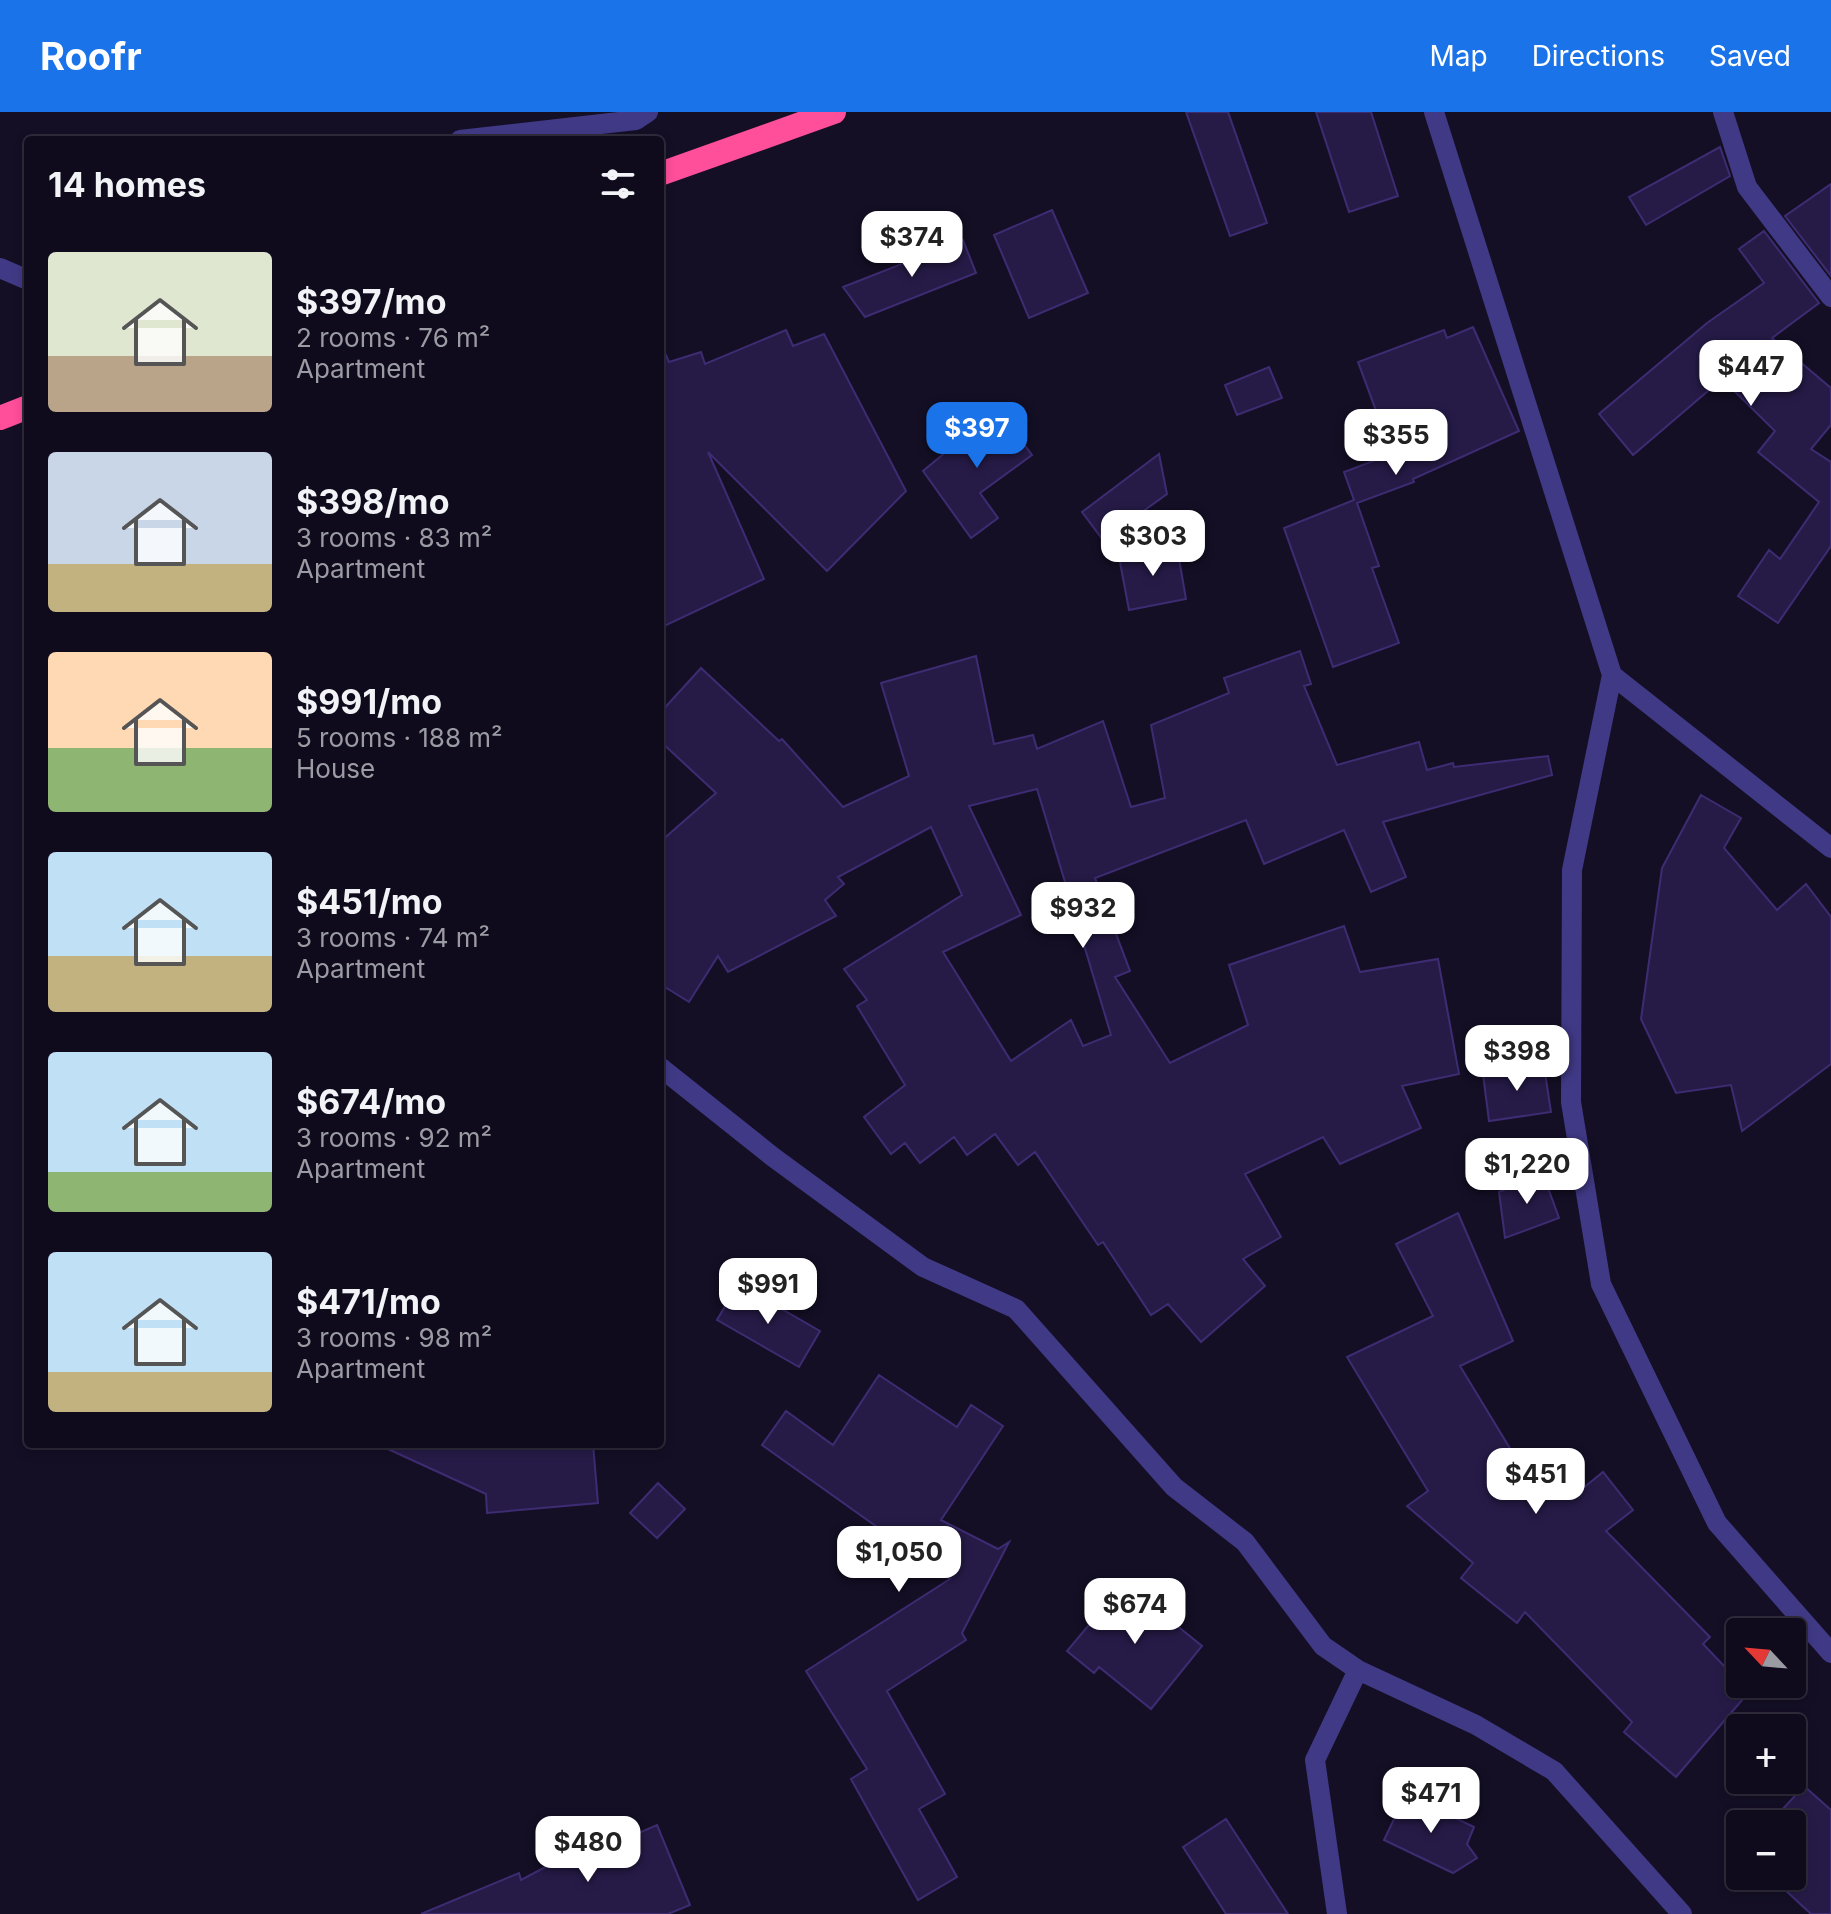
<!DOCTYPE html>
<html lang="en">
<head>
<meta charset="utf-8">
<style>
  :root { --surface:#0f0b1c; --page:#181425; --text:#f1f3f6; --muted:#9b9ba3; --line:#2f2b3b; --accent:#1a73e8 }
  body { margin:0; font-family:Inter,sans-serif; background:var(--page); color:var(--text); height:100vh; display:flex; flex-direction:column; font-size:30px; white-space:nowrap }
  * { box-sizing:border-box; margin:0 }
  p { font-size:26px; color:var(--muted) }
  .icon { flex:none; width:44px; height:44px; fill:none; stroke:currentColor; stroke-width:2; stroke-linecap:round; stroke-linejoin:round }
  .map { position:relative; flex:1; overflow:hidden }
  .panel { position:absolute; left:24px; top:24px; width:640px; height:1312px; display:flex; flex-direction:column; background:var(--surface); border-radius:8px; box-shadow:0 4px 12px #0003,0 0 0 2px var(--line) }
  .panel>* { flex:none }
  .needle { width:52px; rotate:296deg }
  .controls { position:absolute; left:1726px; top:1506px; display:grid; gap:16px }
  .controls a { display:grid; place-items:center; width:80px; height:80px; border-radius:8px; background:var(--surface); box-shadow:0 4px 12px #0003,0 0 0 2px var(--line); font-size:40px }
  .price { position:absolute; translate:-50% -68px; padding:0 18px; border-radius:16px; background:#fff; color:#222; font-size:26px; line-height:52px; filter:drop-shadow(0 2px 4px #0008) }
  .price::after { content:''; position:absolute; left:50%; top:48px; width:24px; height:18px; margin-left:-12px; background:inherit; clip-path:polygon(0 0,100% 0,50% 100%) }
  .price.on { background:var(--accent); color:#fff }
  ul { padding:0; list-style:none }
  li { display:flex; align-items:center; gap:24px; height:200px; padding:0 24px }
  li span { display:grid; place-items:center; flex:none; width:224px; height:160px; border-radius:8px; color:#555 }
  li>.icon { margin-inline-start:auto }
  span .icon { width:96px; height:96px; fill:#fffc; stroke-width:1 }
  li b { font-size:34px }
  h2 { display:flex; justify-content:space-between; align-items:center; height:96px; padding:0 24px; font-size:34px }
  header { display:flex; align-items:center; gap:48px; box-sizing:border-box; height:112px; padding:0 40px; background:var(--accent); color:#fff }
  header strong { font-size:38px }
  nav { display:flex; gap:44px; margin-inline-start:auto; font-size:28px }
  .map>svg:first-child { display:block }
  .building { fill:#261b47; stroke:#3e2c73; stroke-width:2; fill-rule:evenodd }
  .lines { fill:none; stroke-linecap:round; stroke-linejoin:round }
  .minor { stroke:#403985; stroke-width:20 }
  .highway { stroke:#ff4e9a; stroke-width:24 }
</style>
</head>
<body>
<header>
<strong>Roofr</strong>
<nav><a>Map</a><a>Directions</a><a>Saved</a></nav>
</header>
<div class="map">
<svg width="1831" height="1802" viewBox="0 0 1831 1802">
  <rect width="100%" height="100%" fill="#140f25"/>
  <path class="building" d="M 1186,0 L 1228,0 L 1267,111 L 1230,124 Z
    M 1316,0 L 1371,0 L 1398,84 L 1349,100 Z
    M 1720,35 L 1730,64 L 1646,113 L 1629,85 Z
    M 1831,72 L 1831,164 L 1785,104 Z
    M 1052,98 L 1088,181 L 1029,206 L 994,123 Z
    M 1764,119 L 1819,191 L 1772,226 L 1831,276 L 1831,313 L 1811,337 L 1831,350 L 1831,434 L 1778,511 L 1738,484 L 1769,438 L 1780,447 L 1819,390 L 1758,340 L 1775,319 L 1722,267 L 1633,343 L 1599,302 L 1707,211 L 1764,171 L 1739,137 Z
    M 963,128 L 976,161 L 865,205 L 843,175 Z
    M 1473,215 L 1519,319 L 1413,367 L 1414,370 L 1357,391 L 1379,454 L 1372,456 L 1399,531 L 1333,555 L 1284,416 L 1354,388 L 1344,360 L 1392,342 L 1358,250 L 1444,218 L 1447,226 Z
    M 786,218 L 793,234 L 824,222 L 906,379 L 827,459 L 708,340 L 764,467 L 660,516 L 660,230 L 669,250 L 701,240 L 705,252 Z
    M 1269,255 L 1282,286 L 1237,303 L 1225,273 Z
    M 998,297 L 1032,343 L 980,381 L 998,406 L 971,426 L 923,359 Z
    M 1159,342 L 1167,382 L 1103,428 L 1082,400 Z
    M 1177,435 L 1186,487 L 1129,498 L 1119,445 Z
    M 1300,539 L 1311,572 L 1304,574 L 1337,653 L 1419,630 L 1427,658 L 1453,651 L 1454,655 L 1548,644 L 1552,663 L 1383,710 L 1406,765 L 1371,780 L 1344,718 L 1264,752 L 1246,708 L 1095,766 L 1130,859 L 1115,865 L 1170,951 L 1248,913 L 1229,853 L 1344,814 L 1360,860 L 1438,847 L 1459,962 L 1402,974 L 1421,1016 L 1340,1052 L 1323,1025 L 1245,1062 L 1281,1125 L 1243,1147 L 1265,1174 L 1201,1230 L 1168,1192 L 1151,1203 L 1103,1130 L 1098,1133 L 1035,1040 L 1018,1053 L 995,1022 L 967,1043 L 954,1025 L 920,1051 L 905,1031 L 891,1042 L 864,1005 L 905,973 L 857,894 L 867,888 L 844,857 L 962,783 L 931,715 L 838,765 L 844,772 L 825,788 L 836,804 L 728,860 L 718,844 L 689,890 L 660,872 L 660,730 L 716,681 L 660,629 L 660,601 L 701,556 L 779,629 L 782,627 L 843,695 L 909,664 L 881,571 L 976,544 L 994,632 L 1033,623 L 1037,637 L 1103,609 L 1131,695 L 1165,686 L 1151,613 L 1229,581 L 1224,566 ZM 1037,677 L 1111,923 L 1083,934 L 1071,908 L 1011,949 L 943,840 L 1021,803 L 969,694 Z
    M 1701,683 L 1741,706 L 1724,736 L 1777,798 L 1806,772 L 1831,805 L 1831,952 L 1742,1019 L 1731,973 L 1676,981 L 1641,907 L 1662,756 Z
    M 1544,954 L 1551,1000 L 1489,1009 L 1483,962 Z
    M 1543,1062 L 1559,1106 L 1505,1126 L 1499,1080 Z
    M 1458,1101 L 1513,1229 L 1460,1254 L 1528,1366 L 1551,1348 L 1577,1381 L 1603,1360 L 1633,1398 L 1606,1419 L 1710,1525 L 1703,1532 L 1749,1580 L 1676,1665 L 1624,1620 L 1632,1610 L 1525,1500 L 1517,1511 L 1461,1466 L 1473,1451 L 1407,1394 L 1428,1379 L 1347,1245 L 1433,1204 L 1396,1132 Z
    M 738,1172 L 820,1219 L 799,1255 L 717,1208 Z
    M 879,1263 L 957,1315 L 971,1293 L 1003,1314 L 941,1408 L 998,1437 L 1009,1430 L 962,1521 L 966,1528 L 887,1579 L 945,1682 L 919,1697 L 957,1765 L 918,1788 L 851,1667 L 867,1657 L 806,1559 L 950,1467 L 762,1333 L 786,1299 L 833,1333 Z
    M 377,1332 L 593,1332 L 598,1391 L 487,1401 L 486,1382 Z
    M 658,1371 L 685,1397 L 657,1426 L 630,1401 Z
    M 1124,1471 L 1202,1534 L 1151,1597 L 1099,1555 L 1094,1561 L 1067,1539 Z
    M 1804,1674 L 1831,1698 L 1831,1802 L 1811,1802 L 1770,1764 L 1792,1764 L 1792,1712 L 1769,1712 Z
    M 1406,1682 L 1474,1715 L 1467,1732 L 1477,1746 L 1453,1761 L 1384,1728 Z
    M 1226,1707 L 1288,1802 L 1226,1802 L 1183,1735 Z
    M 657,1713 L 690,1793 L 668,1802 L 421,1802 L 519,1761 L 521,1768 L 579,1737 L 583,1745 Z"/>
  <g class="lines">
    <path class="minor" d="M 1434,0 L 1612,563 L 1572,758 L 1571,990 L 1601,1172 L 1717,1411 L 1831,1541
      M 1723,0 L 1747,75 L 1831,185
      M 460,28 L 636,8 L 648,0
      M 0,156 L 28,168
      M 1612,563 L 1831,736
      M 660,955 L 773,1045 L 923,1155 L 1016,1197 L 1174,1375 L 1245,1430 L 1323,1534 L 1358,1558 L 1476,1613 L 1554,1659 L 1682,1802
      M 1337,1802 L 1315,1648 L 1358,1558"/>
    <path class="highway" d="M 660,62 L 834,0
      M 0,306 L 28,295"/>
  </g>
</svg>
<div class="controls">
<a><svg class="needle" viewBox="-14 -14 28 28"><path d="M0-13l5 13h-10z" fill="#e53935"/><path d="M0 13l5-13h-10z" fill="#9b9ba3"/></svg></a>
<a>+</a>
<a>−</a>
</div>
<b class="price" style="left:912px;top:167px">$374</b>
<b class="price" style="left:1751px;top:296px">$447</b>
<b class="price on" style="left:977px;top:358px">$397</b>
<b class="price" style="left:1396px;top:365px">$355</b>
<b class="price" style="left:1153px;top:466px">$303</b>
<b class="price" style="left:1083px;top:838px">$932</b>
<b class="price" style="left:1517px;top:981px">$398</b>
<b class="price" style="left:1527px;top:1094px">$1,220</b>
<b class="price" style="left:768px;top:1214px">$991</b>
<b class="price" style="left:1536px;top:1404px">$451</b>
<b class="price" style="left:899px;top:1482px">$1,050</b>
<b class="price" style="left:1135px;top:1534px">$674</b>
<b class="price" style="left:1431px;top:1723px">$471</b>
<b class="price" style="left:588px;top:1772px">$480</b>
<section class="panel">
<h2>14 homes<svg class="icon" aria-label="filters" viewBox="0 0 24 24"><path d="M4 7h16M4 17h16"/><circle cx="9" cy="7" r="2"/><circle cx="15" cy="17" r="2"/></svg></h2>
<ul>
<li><span style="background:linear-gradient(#dfe7d0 65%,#b9a48a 0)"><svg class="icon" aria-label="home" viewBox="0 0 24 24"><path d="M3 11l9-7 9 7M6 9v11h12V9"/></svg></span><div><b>$397/mo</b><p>2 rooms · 76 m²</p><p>Apartment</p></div></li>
<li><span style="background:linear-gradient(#c9d6e8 70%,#c2b280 0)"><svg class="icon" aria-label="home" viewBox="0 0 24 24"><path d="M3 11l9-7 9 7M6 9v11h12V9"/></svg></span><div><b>$398/mo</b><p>3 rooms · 83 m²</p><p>Apartment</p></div></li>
<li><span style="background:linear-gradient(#ffd9b3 60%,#8fb573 0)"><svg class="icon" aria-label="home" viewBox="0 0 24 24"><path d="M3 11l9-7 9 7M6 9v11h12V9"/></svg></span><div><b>$991/mo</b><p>5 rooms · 188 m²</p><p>House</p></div></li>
<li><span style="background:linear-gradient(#bfe0f5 65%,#c2b280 0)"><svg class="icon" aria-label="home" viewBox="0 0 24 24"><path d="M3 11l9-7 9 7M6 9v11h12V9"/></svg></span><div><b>$451/mo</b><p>3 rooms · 74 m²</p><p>Apartment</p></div></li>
<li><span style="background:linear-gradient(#bfe0f5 75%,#8fb573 0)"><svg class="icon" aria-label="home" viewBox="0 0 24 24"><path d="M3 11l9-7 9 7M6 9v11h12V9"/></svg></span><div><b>$674/mo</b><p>3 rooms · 92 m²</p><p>Apartment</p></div></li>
<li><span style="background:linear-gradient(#bfe0f5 75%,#c2b280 0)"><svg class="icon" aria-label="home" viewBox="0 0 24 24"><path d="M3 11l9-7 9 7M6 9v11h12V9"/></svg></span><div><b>$471/mo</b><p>3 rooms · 98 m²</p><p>Apartment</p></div></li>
</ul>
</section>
</div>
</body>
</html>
